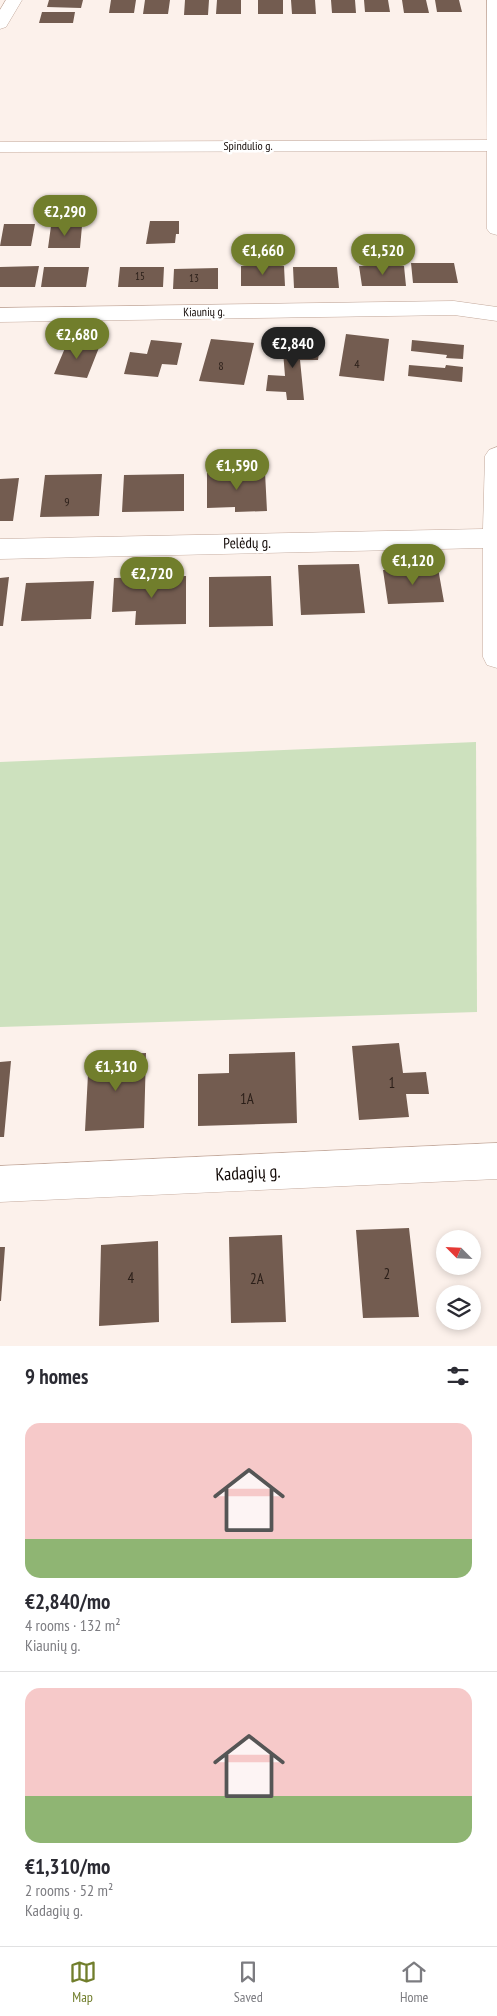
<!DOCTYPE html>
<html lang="en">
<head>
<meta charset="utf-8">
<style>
  :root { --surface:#fff; --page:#f7f7f7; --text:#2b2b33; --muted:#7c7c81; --line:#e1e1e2; --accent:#717e2c }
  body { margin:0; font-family:"PT Sans Narrow",sans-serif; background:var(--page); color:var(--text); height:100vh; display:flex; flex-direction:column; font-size:19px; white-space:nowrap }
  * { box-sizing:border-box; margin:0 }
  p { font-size:16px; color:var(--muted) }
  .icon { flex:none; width:28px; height:28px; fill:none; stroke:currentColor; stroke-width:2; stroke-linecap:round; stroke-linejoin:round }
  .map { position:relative; height:1346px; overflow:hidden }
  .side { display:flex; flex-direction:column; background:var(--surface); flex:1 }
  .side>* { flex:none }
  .needle { width:32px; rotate:294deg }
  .fabs { position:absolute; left:436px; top:1230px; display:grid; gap:10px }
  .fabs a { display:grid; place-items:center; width:45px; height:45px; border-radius:50%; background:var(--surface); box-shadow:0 2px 8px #0003; font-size:25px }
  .price { position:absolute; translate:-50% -42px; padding:0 11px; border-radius:18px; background:var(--accent); color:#fff; font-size:16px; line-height:32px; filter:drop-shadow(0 1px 2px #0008) }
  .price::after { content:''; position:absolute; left:50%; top:30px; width:15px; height:11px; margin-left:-8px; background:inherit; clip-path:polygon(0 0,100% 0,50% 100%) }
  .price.selected { background:#222; color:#fff }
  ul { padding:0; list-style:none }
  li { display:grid; align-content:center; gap:10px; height:265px; padding:0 25px }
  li+li { border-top:1px solid var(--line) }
  li span { display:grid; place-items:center; height:155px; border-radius:15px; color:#555 }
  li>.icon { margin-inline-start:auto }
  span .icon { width:90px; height:90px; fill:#fffc; stroke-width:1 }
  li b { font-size:21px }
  h2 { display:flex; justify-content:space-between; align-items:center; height:60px; padding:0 25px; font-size:21px }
  .tabs { display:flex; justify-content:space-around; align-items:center; height:70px; border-top:1px solid var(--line); background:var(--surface); font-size:14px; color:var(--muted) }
  .tabs a { display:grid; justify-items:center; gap:2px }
  .tabs .selected { color:var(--accent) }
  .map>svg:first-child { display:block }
  .green { fill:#cde1be }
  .building { fill:#735c50 }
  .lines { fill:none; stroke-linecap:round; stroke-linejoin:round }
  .street-casing { stroke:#c3a99c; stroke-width:1 }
  .street { fill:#fff; fill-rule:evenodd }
  .labels { text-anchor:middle; stroke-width:5; stroke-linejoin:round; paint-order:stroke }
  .far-number-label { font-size:11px; fill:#2a1e18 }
  .far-street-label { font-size:12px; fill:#120906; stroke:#fff }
  .number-label { font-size:12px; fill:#2a1e18 }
  .street-label { font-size:15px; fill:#120906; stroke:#fff }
  .near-number-label { font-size:15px; fill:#2a1e18 }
  .near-street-label { font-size:18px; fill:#120906; stroke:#fff }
</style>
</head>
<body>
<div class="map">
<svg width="497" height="1346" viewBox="0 0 497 1346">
  <rect width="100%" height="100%" fill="#fcf1eb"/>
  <path class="green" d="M 476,742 L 477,1012 L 0,1027 L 0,762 Z"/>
  <path class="building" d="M 49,0 L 83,0 L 81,8 L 47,7 Z
    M 111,0 L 136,0 L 134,13 L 109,13 Z
    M 145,0 L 170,0 L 168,14 L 143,14 Z
    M 185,0 L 209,0 L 208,15 L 184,15 Z
    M 217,0 L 241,0 L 241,14 L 216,14 Z
    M 258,0 L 283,0 L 283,14 L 258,14 Z
    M 291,0 L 315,0 L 316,14 L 292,14 Z
    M 331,0 L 355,0 L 356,13 L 332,13 Z
    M 364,0 L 388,0 L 390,12 L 365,12 Z
    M 402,0 L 426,0 L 429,13 L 404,13 Z
    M 435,0 L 459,0 L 462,12 L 437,12 Z
    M 42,12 L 75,12 L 73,23 L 39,23 Z
    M 150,221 L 179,221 L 179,234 L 176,234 L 175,243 L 146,244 Z
    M 4,224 L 35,224 L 31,246 L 0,246 Z
    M 51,226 L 82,226 L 80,248 L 48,248 Z
    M 411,263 L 454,263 L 458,283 L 413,283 Z
    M 39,266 L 35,287 L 0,287 L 0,267 Z
    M 241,266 L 284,266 L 285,286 L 241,286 Z
    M 359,266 L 404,266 L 406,286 L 362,286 Z
    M 44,267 L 89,267 L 86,287 L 41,287 Z
    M 120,267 L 164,267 L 163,287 L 118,287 Z
    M 293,267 L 337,267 L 339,288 L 294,288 Z
    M 218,268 L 218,289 L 173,289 L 174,269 Z
    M 346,334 L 389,339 L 384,381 L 339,376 Z
    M 211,339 L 254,343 L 244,385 L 199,381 Z
    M 282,339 L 298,339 L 299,345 L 320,346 L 318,360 L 300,360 L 304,400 L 287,400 L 286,392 L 266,391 L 268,375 L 285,376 Z
    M 151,340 L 182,343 L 177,365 L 162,364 L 158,377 L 124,374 L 130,352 L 147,354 Z
    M 412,340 L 464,345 L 463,359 L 446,358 L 447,355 L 411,351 Z
    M 68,341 L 100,345 L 87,378 L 54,374 Z
    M 409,365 L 445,368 L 446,365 L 463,367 L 462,382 L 408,376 Z
    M 265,472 L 267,511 L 235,512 L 235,507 L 207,508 L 207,473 Z
    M 102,474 L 99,516 L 40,517 L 45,475 Z
    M 184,474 L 184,511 L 122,512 L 124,475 Z
    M 19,478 L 13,521 L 0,521 L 0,479 Z
    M 359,564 L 365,613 L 301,615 L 298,565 Z
    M 438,568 L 444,602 L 388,604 L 383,570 Z
    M 186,576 L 186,624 L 135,625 L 136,611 L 112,612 L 114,578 Z
    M 271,576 L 273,626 L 209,627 L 209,577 Z
    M 9,577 L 3,626 L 0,626 L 0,578 Z
    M 94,581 L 91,619 L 21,621 L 26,583 Z
    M 399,1043 L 403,1073 L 426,1072 L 429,1094 L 406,1094 L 409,1117 L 359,1120 L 352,1046 Z
    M 295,1052 L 297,1123 L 198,1126 L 198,1074 L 229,1073 L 229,1054 Z
    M 146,1053 L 144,1128 L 85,1131 L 89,1055 Z
    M 11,1061 L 4,1137 L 0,1137 L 0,1062 Z
    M 409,1228 L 419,1317 L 363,1318 L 356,1230 Z
    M 282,1235 L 286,1322 L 231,1323 L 229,1237 Z
    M 158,1241 L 159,1322 L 99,1326 L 101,1245 Z
    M 0,1247 L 5,1247 L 1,1301 L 0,1301 Z"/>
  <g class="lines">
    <g class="street-casing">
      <path id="street" d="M 6,0 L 22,0 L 6,27 L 0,29 L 0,10 Z
        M 487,0 L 497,0 L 497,235 L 490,233 L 487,229 L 487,151 L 0,152 L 0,142 L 487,140 Z
        M 454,301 L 497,307 L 497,321 L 454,315 L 0,322 L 0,308 Z
        M 497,447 L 497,668 L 487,665 L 483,657 L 483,548 L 0,559 L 0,539 L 483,529 L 485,456 L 489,450 Z
        M 497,1143 L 497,1179 L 0,1202 L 0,1166 Z"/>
    </g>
    <use href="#street" class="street"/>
  </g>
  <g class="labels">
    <g class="far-number-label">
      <text x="140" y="280">15</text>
      <text x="194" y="282">13</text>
    </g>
    <g class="far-street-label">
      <text x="248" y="150">Spindulio g.</text>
      <text transform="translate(204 312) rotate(-1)" y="4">Kiaunių g.</text>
    </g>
    <g class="number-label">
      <text x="357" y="368">4</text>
      <text x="221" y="370">8</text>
      <text x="67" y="506">9</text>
    </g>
    <g class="street-label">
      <text transform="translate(247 543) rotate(-1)" y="5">Pelėdų g.</text>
    </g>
    <g class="near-number-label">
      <text x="392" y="1088">1</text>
      <text x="247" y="1104">1A</text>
      <text x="387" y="1279">2</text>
      <text x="131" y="1283">4</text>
      <text x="257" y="1284">2A</text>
    </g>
    <g class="near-street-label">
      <text transform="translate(248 1173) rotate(-3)" y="6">Kadagių g.</text>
    </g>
  </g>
</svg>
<div class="fabs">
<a><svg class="needle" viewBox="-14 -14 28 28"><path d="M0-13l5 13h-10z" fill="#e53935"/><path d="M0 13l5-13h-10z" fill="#7c7c81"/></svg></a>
<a><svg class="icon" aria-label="layers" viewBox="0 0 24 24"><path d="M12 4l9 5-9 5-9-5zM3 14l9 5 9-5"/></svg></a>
</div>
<b class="price" style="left:65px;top:237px">€2,290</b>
<b class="price" style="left:263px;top:276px">€1,660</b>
<b class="price" style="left:383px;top:276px">€1,520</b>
<b class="price" style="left:77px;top:360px">€2,680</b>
<b class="price selected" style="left:293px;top:369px">€2,840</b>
<b class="price" style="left:237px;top:491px">€1,590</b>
<b class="price" style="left:413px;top:586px">€1,120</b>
<b class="price" style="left:152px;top:599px">€2,720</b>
<b class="price" style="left:116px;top:1092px">€1,310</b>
</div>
<section class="side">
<h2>9 homes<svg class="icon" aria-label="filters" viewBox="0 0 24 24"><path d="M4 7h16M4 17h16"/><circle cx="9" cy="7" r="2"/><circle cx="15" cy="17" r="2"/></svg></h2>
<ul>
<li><span style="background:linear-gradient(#f6c9c9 75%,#8fb573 0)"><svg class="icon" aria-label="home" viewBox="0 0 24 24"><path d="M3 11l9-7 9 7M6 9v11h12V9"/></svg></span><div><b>€2,840/mo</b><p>4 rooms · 132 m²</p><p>Kiaunių g.</p></div></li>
<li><span style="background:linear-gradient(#f6c9c9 70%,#8fb573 0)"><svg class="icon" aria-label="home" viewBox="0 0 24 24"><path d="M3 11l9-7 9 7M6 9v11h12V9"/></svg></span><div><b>€1,310/mo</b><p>2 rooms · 52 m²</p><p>Kadagių g.</p></div></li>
</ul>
</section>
<nav class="tabs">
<a class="selected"><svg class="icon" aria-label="map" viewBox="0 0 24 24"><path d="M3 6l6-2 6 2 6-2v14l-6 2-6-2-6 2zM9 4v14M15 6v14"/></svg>Map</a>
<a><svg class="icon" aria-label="saved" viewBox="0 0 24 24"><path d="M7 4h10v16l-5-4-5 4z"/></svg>Saved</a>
<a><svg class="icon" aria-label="home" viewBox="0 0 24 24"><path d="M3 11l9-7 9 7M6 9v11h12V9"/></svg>Home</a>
</nav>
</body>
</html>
